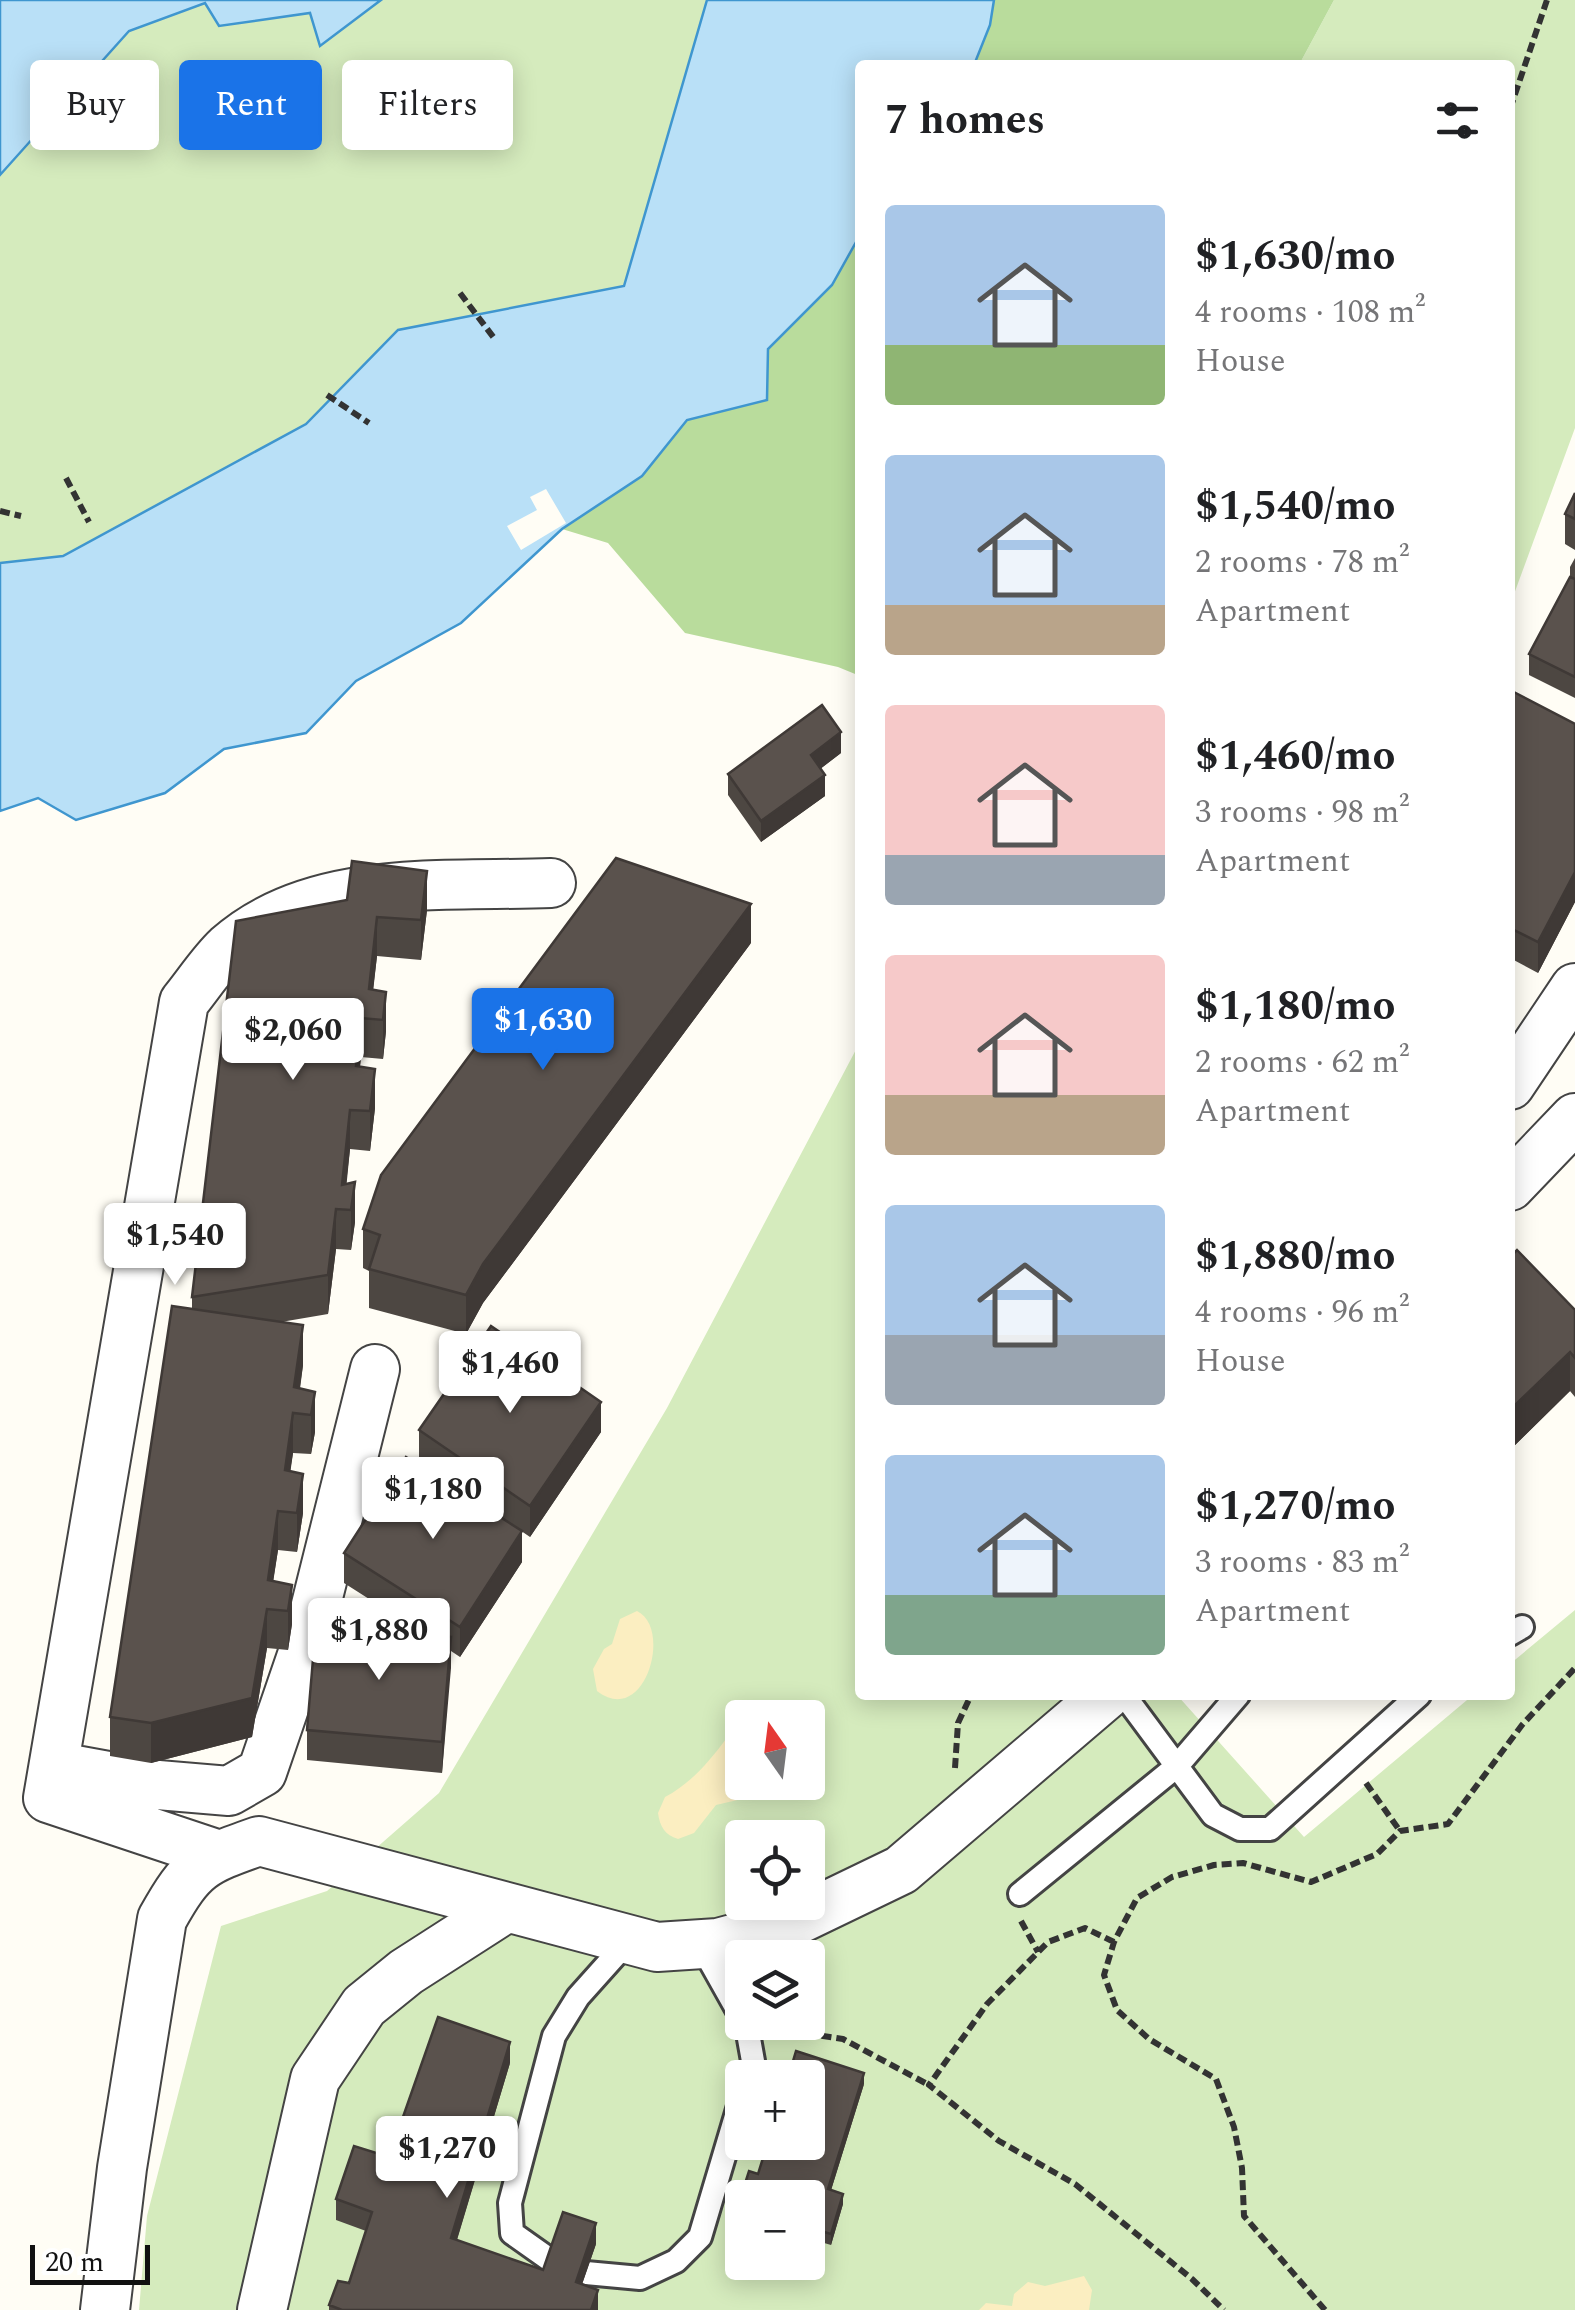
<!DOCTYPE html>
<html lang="en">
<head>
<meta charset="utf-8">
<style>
  :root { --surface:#fff; --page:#f6f6f6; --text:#202124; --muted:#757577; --accent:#1a73e8 }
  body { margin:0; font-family:Spectral,serif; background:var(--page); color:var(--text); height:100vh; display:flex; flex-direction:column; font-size:38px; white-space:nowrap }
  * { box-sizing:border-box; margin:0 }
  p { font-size:32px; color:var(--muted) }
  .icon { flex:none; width:55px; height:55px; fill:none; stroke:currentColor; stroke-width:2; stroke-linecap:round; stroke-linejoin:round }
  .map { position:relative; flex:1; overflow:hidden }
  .details { position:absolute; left:855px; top:60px; width:660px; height:1640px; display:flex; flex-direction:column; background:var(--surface); border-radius:10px; box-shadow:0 5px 25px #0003 }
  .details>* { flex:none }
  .top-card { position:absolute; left:30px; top:60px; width:675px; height:90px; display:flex; gap:20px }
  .needle { width:65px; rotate:346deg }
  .fabs { position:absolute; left:725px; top:1700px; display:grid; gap:20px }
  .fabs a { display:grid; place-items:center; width:100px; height:100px; border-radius:10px; background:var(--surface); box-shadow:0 5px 25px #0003; font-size:50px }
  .scale { position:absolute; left:30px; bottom:25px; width:120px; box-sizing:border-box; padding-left:10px; border:5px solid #111; border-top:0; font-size:28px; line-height:35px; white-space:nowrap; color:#111; -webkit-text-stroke:8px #fff; paint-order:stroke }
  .price { position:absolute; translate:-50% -85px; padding:0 22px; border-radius:10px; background:#fff; color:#222; font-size:32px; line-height:65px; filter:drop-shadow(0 2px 5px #0008) }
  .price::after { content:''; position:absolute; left:50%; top:60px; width:30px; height:22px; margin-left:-15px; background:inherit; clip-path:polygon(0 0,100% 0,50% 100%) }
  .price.active { background:var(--accent); color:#fff }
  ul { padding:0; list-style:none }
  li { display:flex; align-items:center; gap:30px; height:250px; padding:0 30px }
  li span { display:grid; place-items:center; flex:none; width:280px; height:200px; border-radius:10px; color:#555 }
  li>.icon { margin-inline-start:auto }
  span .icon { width:120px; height:120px; fill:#fffc; stroke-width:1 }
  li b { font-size:42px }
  h2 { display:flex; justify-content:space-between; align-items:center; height:120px; padding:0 30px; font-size:42px }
  .chip { padding:0 35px; border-radius:10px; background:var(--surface); box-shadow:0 5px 25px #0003; font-size:35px; line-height:90px }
  .chip.active { background:var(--accent); color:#fff }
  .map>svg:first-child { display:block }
  .green { fill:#d5ebbd; fill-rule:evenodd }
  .forest { fill:#b9dc9c }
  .sand { fill:#fbeec1 }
  .water { fill:#b9e0f7; stroke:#3f96cf; stroke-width:2.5 }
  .pier { fill:#fffdf5 }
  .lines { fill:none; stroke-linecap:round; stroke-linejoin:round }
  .service-casing { stroke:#444; stroke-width:28 }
  .minor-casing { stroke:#444; stroke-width:52 }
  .path { stroke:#333; stroke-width:6; stroke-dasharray:10 5; stroke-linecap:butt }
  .service { stroke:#fff; stroke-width:22 }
  .minor { stroke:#fff; stroke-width:48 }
  .wall { fill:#4d4742 }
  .shaded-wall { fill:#3f3936 }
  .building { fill:#5a524d; stroke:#3f3936; stroke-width:2.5 }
</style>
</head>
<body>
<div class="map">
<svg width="1575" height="2310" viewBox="0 0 1575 2310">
  <rect width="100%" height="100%" fill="#fffdf5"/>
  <path class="green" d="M 381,0 L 707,0 L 624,286 L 398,330 L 306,424 L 62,556 L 0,563 L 0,175 L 129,31 L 205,3 L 220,26 L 310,13 L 320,46 Z
    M 1334,0 L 1575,0 L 1575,428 L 1510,605 L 1510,65 L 1299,65 Z
    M 860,1042 L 860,1695 L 1177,1695 L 1304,1837 L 1473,1695 L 1510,1695 L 1510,1664 L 1575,1610 L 1575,2310 L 139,2310 L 147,2216 L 221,1926 L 327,1891 L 439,1793 L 667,1408 ZM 742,1718 L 808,1718 L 808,1782 L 742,1782 ZM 742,1838 L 808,1838 L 808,1902 L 742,1902 ZM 742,1958 L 808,1958 L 808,2022 L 742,2022 ZM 742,2078 L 808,2078 L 808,2142 L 742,2142 ZM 742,2198 L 808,2198 L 808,2262 L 742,2262 Z"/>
  <path class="forest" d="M 994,0 L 1334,0 L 1299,65 L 974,65 L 990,25 Z
    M 860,235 L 860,676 L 838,667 L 685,633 L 608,543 L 562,529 L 642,476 L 687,420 L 767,400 L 767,349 L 832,285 Z"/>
  <path class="sand" d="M 637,1611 C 673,1628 645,1728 597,1691 L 593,1669 L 604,1649 L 612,1644 L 620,1619 Z
    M 742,1733 L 742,1782 L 764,1783 L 746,1798 L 716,1805 L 694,1833 L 678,1839 C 665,1835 660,1827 658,1813 L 665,1797 C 690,1784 709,1762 726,1739 Z
    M 1084,2276 L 1092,2290 L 1089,2310 L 979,2310 L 986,2303 L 1012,2306 L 1014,2294 L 1028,2282 L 1045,2286 Z"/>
  <path class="water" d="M 0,0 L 381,0 L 320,46 L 310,13 L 219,26 L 205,3 L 129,31 L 0,175 Z
    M 707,0 L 994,0 L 990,25 L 974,65 L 860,65 L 860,235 L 832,285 L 768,349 L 767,400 L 687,420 L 642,476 L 562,529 L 461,623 L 356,681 L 306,733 L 224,749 L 165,793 L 76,820 L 38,798 L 0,811 L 0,563 L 63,556 L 306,424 L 398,330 L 624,286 Z"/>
  <path class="pier" d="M 546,489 L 566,523 L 521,550 L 507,526 L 537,510 L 530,497 Z"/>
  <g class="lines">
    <g class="service-casing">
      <path id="service" d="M 1510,1634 L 1522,1627
        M 1124,1695 L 1213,1815 L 1240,1829 L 1270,1829 L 1419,1695
        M 1020,1894 L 1177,1766 L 1238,1695
        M 701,1945 L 742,2018
        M 746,2022 L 753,2061 L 748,2078
        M 553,2262 L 512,2233 L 510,2203 L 554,2036 L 578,1997 L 629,1940
        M 586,2273 L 640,2278 L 676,2261 L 700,2237 L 742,2096"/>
    </g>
    <g class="minor-casing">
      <path id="minor" d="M 1510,1085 L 1575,988
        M 1510,1186 L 1575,1118
        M 54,1766 L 158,1785 L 229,1791 L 262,1772 L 307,1641 L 375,1369
        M 219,1855 L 48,1798 L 184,1002 C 198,985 212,963 228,948 C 312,873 446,887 551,883
        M 105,2310 L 122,2168 L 162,1919 C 192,1865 202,1861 259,1841 L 657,1947 L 718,1943 L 789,1924 L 901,1870 L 1106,1695
        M 262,2310 L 315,2079 L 364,2006 L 406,1972 L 504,1909"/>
    </g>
    <path class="path" d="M 1510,109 L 1547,0
      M 460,293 L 494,338
      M 327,395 L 369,423
      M 66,478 L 89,522
      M 0,511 L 21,516
      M 955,1768 L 958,1723 L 971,1695
      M 1366,1783 L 1400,1831
      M 1021,1921 L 1038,1952
      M 1114,1942 L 1085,1928 L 1048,1942 L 987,2004 L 929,2085 L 999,2141 L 1075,2184 L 1192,2279 L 1224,2310
      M 777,2029 L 843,2039 L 929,2085
      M 1325,2310 L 1244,2216 L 1242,2168 L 1234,2127 L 1216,2079 L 1149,2039 L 1117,2010 L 1104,1975 L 1114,1942 L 1137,1898 L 1172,1877 L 1214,1865 L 1243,1863 L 1311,1882 L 1377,1854 L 1400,1831 L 1448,1824 L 1522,1725 L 1575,1668"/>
    <use href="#service" class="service"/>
    <use href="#minor" class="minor"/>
  </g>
  <path class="wall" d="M 1575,493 L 1575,550 L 1565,544 L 1565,514 Z
    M 1575,558 L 1575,698 L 1529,675 L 1529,654 L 1570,577 L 1570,567 Z
    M 1510,690 L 1575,724 L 1575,902 L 1538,973 L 1510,958 Z
    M 841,753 L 820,769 L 825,796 L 761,842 L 728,795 L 728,774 Z
    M 427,910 L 421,960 L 377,956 L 373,989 L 386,1031 L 383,1059 L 361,1057 L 360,1066 L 375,1108 L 370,1151 L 350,1149 L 346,1184 L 355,1222 L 351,1250 L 336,1249 L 328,1314 L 281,1322 L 303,1365 L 300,1389 L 315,1392 L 315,1432 L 311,1454 L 293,1453 L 290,1471 L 303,1513 L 297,1552 L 278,1550 L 273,1581 L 292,1585 L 292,1624 L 288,1650 L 267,1648 L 252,1737 L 151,1763 L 110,1756 L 110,1717 L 192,1309 L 192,1297 L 236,921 Z
    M 751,943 L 483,1303 L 466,1334 L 369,1308 L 369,1271 L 363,1268 L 363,1229 Z
    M 1510,1257 L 1575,1310 L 1575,1397 L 1570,1391 L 1510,1450 Z
    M 419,1430 L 601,1432 L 530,1537 L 419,1461 Z
    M 344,1553 L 522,1562 L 460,1657 L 451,1651 L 442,1773 L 307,1760 L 307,1730 L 424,1634 L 344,1583 Z
    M 510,2063 L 457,2240 L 543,2270 L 596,2244 L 582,2284 L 598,2310 L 329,2310 L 329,2305 L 349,2283 L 366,2231 L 336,2220 L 336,2199 Z
    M 864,2084 L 831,2190 L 843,2204 L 831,2245 L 814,2240 L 808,2261 L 808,2198 L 742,2198 L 742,2207 L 741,2196 L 758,2174 Z
    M 742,2220 L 742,2253 L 736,2250 L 736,2240 Z
    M 771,2262 L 807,2262 L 804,2274 Z"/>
  <path class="shaded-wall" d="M 841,732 L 841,753 L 811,776 L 811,755 Z
    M 825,775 L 825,796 L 761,842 L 761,821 Z
    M 427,871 L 427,910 L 421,960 L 421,920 Z
    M 1575,872 L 1575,902 L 1538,973 L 1538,942 Z
    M 751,904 L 751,943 L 483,1303 L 466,1334 L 466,1295 L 483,1264 Z
    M 377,917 L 377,956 L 370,1019 L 369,989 Z
    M 386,992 L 386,1031 L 383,1059 L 383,1020 Z
    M 361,1018 L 361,1057 L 356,1105 L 356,1066 Z
    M 375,1069 L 375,1108 L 370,1151 L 370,1111 Z
    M 350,1110 L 350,1149 L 344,1210 L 342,1185 Z
    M 355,1182 L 355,1222 L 351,1250 L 351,1210 Z
    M 336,1209 L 336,1249 L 328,1314 L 328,1275 Z
    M 303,1325 L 303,1365 L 296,1414 L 294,1387 Z
    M 1570,1352 L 1570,1391 L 1510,1450 L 1510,1410 Z
    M 315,1392 L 315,1432 L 311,1454 L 311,1415 Z
    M 601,1402 L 601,1432 L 530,1537 L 530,1506 Z
    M 293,1413 L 293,1453 L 285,1510 L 285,1470 Z
    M 303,1474 L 303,1513 L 297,1552 L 297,1513 Z
    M 278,1511 L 278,1550 L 269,1609 L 268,1580 Z
    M 522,1531 L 522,1562 L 460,1657 L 460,1627 Z
    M 292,1585 L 292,1624 L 288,1650 L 288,1611 Z
    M 267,1609 L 267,1648 L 252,1737 L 151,1763 L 151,1723 Z
    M 451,1637 L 451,1668 L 442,1773 L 442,1742 Z
    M 510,2042 L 510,2063 L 451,2259 L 451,2238 Z
    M 864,2073 L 864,2084 L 828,2200 L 828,2189 Z
    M 843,2194 L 843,2204 L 831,2245 L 831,2234 Z
    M 596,2223 L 596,2244 L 576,2302 L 576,2282 Z
    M 814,2229 L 814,2240 L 808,2261 L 808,2251 Z
    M 598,2290 L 598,2310 L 591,2310 Z"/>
  <path class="building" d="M 1575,493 L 1575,519 L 1565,514 Z
    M 1570,577 L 1575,579 L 1575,677 L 1529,654 Z
    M 1510,690 L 1575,724 L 1575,872 L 1538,942 L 1510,928 Z
    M 822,705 L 841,732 L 811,755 L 825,775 L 761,821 L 728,774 Z
    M 616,858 L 751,904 L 483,1264 L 466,1295 L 369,1269 L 380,1235 L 363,1229 L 381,1175 Z
    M 352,861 L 427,871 L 421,920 L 377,917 L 369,989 L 386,992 L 383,1020 L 361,1018 L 356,1066 L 375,1069 L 370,1111 L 350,1110 L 342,1185 L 355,1182 L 351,1210 L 336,1209 L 328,1275 L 192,1297 L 236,921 L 347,900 Z
    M 1517,1250 L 1575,1310 L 1575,1358 L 1570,1352 L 1510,1410 L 1510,1257 Z
    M 172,1306 L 303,1325 L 294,1387 L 315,1392 L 311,1415 L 293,1413 L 285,1470 L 303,1474 L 297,1513 L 278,1511 L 268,1580 L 292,1585 L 288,1611 L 267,1609 L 252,1698 L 151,1723 L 110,1717 Z
    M 491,1326 L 601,1402 L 530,1506 L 419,1430 Z
    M 406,1457 L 522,1531 L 460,1627 L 344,1553 Z
    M 316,1624 L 451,1637 L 442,1742 L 307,1730 Z
    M 438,2017 L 510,2042 L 451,2238 L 543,2270 L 563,2212 L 596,2223 L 576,2282 L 598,2290 L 591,2310 L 342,2310 L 329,2305 L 338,2281 L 349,2283 L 372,2212 L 336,2199 L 354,2146 L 389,2157 Z
    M 796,2051 L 864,2073 L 828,2189 L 843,2194 L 831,2234 L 814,2229 L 808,2251 L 808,2198 L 745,2198 L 741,2196 L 749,2171 L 758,2174 L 768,2142 L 808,2142 L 808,2078 L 788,2078 Z
    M 742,2220 L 742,2242 L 736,2240 Z"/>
</svg>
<div class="fabs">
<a><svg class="needle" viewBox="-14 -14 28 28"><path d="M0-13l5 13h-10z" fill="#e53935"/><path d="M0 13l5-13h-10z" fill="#757577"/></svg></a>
<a><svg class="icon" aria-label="locate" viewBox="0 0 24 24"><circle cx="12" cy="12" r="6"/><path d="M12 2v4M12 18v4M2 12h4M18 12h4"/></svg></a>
<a><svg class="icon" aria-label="layers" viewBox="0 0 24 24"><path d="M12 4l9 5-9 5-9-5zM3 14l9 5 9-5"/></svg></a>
<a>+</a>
<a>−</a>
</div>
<div class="scale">20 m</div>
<b class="price active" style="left:543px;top:1073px">$1,630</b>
<b class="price" style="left:293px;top:1083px">$2,060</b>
<b class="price" style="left:175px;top:1288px">$1,540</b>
<b class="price" style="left:510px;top:1416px">$1,460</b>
<b class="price" style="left:433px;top:1542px">$1,180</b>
<b class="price" style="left:379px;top:1683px">$1,880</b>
<b class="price" style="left:447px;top:2201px">$1,270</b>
<div class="top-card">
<a class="chip">Buy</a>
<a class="chip active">Rent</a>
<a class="chip">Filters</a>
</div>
<section class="details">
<h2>7 homes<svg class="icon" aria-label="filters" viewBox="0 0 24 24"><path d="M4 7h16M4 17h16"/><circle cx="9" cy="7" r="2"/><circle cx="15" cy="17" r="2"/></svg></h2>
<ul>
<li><span style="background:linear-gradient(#a9c7e8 70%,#8fb573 0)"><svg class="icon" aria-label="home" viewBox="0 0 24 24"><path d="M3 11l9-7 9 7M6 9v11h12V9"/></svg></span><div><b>$1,630/mo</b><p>4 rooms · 108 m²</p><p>House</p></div></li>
<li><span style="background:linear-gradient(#a9c7e8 75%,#b9a48a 0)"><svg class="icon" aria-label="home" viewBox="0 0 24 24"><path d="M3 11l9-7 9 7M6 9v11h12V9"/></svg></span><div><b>$1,540/mo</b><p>2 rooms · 78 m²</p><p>Apartment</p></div></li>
<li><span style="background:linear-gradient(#f6c9c9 75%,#9aa5b1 0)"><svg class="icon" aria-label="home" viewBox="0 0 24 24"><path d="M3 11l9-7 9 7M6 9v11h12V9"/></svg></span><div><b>$1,460/mo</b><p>3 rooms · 98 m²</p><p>Apartment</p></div></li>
<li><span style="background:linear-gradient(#f6c9c9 70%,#b9a48a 0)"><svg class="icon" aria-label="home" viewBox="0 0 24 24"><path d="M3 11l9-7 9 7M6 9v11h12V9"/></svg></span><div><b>$1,180/mo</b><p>2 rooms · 62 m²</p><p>Apartment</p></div></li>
<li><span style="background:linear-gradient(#a9c7e8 65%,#9aa5b1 0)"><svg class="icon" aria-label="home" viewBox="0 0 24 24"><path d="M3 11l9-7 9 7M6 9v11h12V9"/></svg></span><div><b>$1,880/mo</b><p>4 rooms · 96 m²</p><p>House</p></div></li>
<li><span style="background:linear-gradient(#a9c7e8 70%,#7fa58c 0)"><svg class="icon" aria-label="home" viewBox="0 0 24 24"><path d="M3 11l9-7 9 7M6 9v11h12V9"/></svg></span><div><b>$1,270/mo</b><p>3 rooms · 83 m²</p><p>Apartment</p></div></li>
</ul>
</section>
</div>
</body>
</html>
